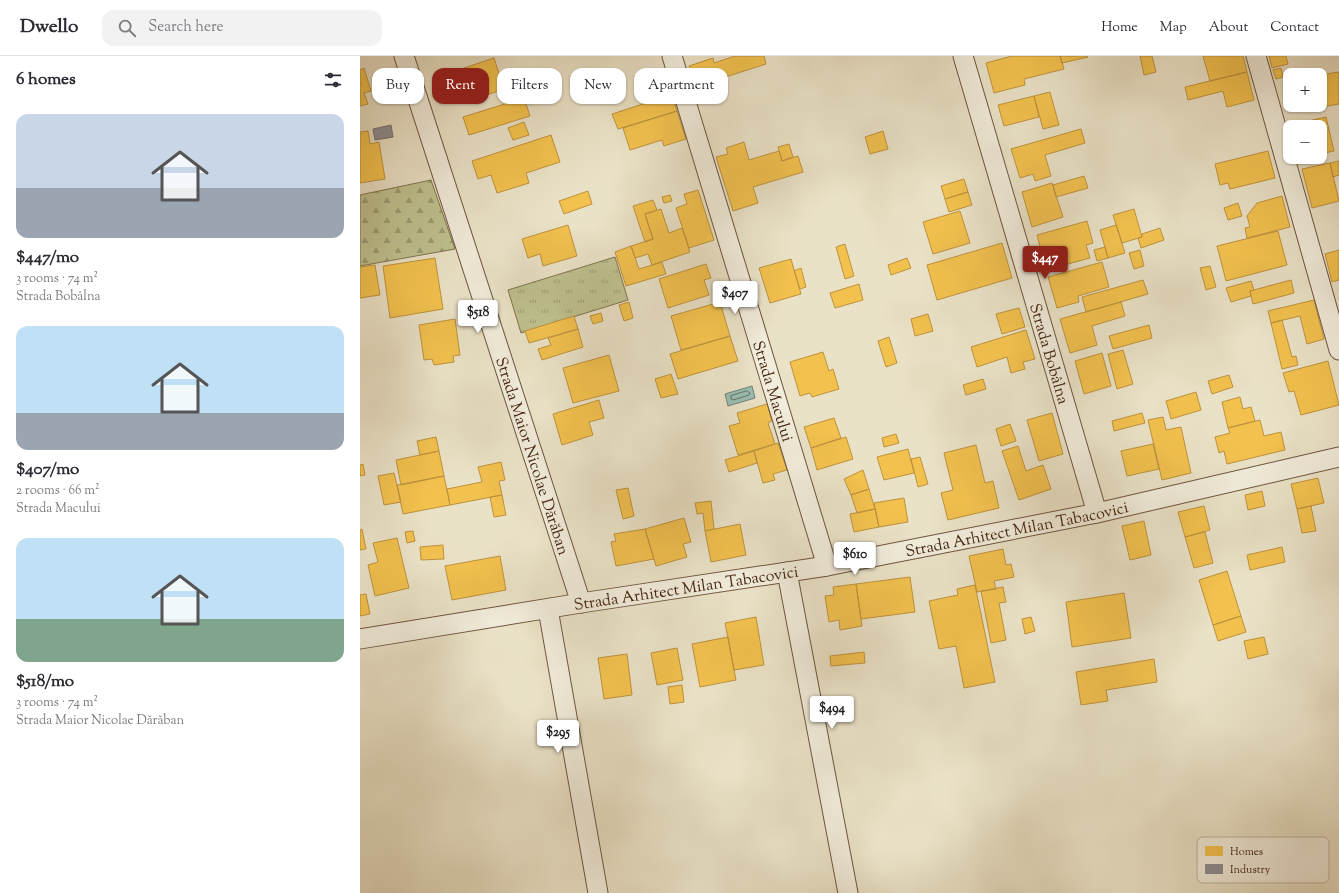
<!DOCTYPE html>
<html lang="en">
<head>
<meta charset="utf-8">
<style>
  :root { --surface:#fff; --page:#f2f2f3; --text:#2b2b33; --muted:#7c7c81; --line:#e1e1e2; --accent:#8f2418 }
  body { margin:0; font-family:"Sorts Mill Goudy",serif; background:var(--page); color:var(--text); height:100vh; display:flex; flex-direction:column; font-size:15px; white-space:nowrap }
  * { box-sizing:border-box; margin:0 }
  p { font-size:13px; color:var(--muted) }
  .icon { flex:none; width:22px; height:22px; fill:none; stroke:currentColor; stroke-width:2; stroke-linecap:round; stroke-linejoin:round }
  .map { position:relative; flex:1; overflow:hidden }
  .panel { display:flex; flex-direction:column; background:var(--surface); width:360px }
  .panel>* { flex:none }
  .banner { position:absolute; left:12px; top:12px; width:380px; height:36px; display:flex; gap:8px }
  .fabs { position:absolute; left:923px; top:12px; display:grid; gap:8px }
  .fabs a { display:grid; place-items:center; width:44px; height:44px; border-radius:8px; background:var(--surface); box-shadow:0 1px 3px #0004; font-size:20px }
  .price { position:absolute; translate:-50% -34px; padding:0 9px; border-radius:4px; background:#fff; color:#222; font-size:13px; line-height:26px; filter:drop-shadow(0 1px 2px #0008) }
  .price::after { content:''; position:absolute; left:50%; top:24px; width:12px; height:9px; margin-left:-6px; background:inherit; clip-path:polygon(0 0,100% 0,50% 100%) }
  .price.active { background:var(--accent); color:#fff }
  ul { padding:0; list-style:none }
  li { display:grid; align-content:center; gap:8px; height:212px; padding:0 16px }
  li span { display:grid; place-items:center; height:124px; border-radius:12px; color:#555 }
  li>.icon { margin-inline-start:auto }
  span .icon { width:72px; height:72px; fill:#fffc; stroke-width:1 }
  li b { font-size:17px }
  h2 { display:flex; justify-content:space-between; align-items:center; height:48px; padding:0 16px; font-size:17px }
  .tag { padding:0 14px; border-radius:12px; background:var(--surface); box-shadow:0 1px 3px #0004; font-size:14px; line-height:36px }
  .tag.active { background:var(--accent); color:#fff }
  header { display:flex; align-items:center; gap:24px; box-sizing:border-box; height:56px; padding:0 20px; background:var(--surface); border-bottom:1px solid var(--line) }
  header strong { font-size:19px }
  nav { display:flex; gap:22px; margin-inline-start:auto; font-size:14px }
  .search { width:280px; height:36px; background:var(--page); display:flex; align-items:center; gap:10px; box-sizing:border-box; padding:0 14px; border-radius:12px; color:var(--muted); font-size:15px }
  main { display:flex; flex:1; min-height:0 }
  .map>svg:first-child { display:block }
  .grass { fill:url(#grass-tufts); stroke:#817450 }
  .forest { fill:url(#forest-firs); stroke:#817450 }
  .water { fill:#98beb4; stroke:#768173 }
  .homes { fill:#f2c14e; stroke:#be923c }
  .industry { fill:#8d8d92; stroke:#776e6b }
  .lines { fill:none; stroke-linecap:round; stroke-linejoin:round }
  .shore { stroke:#6e7262; stroke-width:1 }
  .minor-casing { stroke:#6d553e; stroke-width:21 }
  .minor { stroke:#f1ecdb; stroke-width:19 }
  .labels { text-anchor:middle; stroke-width:4; stroke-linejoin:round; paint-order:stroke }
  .street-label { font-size:16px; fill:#432611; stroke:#f1ecdb }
  .key { fill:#f1ecdb; stroke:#bdb19e; stroke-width:1 }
  .key-label { font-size:11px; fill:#432611 }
</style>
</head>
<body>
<header>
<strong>Dwello</strong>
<div class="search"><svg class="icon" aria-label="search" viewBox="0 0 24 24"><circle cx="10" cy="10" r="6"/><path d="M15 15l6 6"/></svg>Search here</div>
<nav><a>Home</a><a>Map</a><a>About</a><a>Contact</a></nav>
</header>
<main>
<section class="panel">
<h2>6 homes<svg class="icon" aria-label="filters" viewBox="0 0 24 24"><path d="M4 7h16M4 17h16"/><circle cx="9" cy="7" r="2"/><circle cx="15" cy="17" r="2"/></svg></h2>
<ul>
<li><span style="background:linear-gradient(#c9d6e8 60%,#9aa5b1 0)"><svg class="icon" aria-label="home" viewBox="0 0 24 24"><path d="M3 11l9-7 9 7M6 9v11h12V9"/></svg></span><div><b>$447/mo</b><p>3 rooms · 74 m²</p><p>Strada Bobâlna</p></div></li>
<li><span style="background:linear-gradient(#bfe0f5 70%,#9aa5b1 0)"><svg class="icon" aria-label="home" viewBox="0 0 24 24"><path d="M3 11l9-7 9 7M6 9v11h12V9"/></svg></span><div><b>$407/mo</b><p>2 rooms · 66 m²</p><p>Strada Macului</p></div></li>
<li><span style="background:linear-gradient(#bfe0f5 65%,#7fa58c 0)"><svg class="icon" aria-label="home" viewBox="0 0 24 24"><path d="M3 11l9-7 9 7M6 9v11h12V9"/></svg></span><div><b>$518/mo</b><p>3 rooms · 74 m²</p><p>Strada Maior Nicolae Dărăban</p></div></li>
</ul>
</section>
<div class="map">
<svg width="979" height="837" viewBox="0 0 979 837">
  <defs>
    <pattern id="grass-tufts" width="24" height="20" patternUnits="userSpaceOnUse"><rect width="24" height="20" fill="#bfc190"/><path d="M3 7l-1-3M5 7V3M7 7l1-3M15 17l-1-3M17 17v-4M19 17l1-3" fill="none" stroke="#9d9d74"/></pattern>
    <pattern id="forest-firs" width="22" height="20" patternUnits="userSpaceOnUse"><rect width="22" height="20" fill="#bfc190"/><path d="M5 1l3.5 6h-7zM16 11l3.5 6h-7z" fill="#9d9d74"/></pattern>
  </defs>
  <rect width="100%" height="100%" fill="#eae2c7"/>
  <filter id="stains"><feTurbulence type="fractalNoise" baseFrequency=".005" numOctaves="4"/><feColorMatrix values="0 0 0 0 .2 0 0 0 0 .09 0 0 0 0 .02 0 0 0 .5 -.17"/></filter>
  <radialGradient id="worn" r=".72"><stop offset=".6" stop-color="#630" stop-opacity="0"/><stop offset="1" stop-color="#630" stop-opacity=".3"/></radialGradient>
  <path class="grass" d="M 255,201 L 268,244 L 161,277 L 148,234 Z"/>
  <path class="forest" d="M 71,124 L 95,193 L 0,210 L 0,139 Z"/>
  <path class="water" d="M 392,330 L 395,342 L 368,350 L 365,338 Z"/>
  <path class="homes" d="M 375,0 L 404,0 L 406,8 L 356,24 L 358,30 L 338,37 L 329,10 L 353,2 L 354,7 Z
    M 652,0 L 700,0 L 704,13 L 664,23 L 665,29 L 634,37 L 626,7 Z
    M 700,0 L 727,0 L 728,1 L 702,7 Z
    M 780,0 L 792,0 L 796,16 L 784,19 Z
    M 843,0 L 883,0 L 887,16 L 850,25 Z
    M 909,0 L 926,0 L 928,8 L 912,12 Z
    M 134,2 L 144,33 L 103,47 L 92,16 Z
    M 4,12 L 11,35 L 4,37 L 8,48 L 0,50 L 0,14 Z
    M 921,12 L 923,21 L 916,23 L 913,14 Z
    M 887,16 L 894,44 L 867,51 L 863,35 L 828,44 L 825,31 Z
    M 979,16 L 979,48 L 945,54 L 944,49 L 960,49 L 960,19 Z
    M 308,27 L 317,55 L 258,73 L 252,58 L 286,47 L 283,35 Z
    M 690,36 L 699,69 L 683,73 L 674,40 Z
    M 674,40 L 679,61 L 644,70 L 638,49 Z
    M 164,42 L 170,60 L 109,79 L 103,61 Z
    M 317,55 L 326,83 L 304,90 L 302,84 L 270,94 L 263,72 Z
    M 966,61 L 974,95 L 960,98 L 960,71 L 931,71 L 931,69 Z
    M 164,66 L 169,79 L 153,84 L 148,72 Z
    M 721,73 L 725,87 L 685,99 L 691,120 L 675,125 L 673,118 L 660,122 L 651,93 Z
    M 8,75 L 10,88 L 19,86 L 25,123 L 0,127 L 0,76 Z
    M 523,75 L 528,93 L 510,98 L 505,81 Z
    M 191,79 L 200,106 L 166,117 L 169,127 L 137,137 L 131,119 L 118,123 L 112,105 Z
    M 384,86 L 389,104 L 419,95 L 422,105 L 438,100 L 443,116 L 393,131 L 398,147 L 373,155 L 356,101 L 368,98 L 366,92 Z
    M 429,88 L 433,101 L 422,105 L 418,91 Z
    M 908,95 L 915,122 L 870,133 L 868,127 L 860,129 L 855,108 Z
    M 979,105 L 979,119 L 973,121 L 970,107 Z
    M 970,107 L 979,145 L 952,152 L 942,113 Z
    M 724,120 L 728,132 L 696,141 L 693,129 Z
    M 604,123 L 608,136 L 585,143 L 581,130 Z
    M 692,127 L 703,161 L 672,171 L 662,136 Z
    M 338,134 L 354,184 L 329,192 L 316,152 L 327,148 L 324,138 Z
    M 228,135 L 232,148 L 204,158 L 199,145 Z
    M 608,136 L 612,149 L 589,156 L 585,143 Z
    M 310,139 L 312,145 L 304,147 L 302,141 Z
    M 922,140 L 930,171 L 887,182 L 885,172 L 890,171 L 887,160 L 897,147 Z
    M 293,144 L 297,154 L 285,158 L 293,183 L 285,186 L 273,150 Z
    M 878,147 L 882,160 L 868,164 L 864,152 Z
    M 301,153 L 309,177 L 322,172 L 330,196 L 292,209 L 288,198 L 275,202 L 271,190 L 293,183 L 285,158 Z
    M 774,153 L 782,181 L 762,187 L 753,159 Z
    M 600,155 L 610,187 L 573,198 L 563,166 Z
    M 727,165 L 733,187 L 726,189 L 730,202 L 686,214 L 677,179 Z
    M 208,169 L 217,200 L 183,210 L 180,198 L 168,202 L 162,183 Z
    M 756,169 L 765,197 L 748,202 L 740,174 Z
    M 800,172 L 804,184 L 781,192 L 778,182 L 782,181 L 782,178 Z
    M 918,175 L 927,209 L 866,225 L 857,190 Z
    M 642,187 L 652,222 L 577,244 L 567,209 Z
    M 485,188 L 494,220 L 485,223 L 476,191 Z
    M 271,190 L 279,213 L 302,206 L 306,218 L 266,230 L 255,196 Z
    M 745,191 L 748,202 L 737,205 L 734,194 Z
    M 780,194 L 784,210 L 774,213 L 769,197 Z
    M 979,194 L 979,224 L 972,226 L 965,198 Z
    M 75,202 L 83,253 L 30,262 L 23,210 Z
    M 547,202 L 551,212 L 531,219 L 528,209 Z
    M 431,203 L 441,238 L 410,247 L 399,212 Z
    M 742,206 L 749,231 L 718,240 L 719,246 L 697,252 L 688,221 Z
    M 346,208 L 351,222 L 344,224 L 349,239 L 308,252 L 299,223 Z
    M 15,209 L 20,239 L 0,242 L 0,211 Z
    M 850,210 L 856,231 L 846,234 L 840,212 Z
    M 441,212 L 446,231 L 440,233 L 434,215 Z
    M 783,224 L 788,238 L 726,256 L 722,241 Z
    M 931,224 L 934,237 L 893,248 L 890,235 Z
    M 891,225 L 894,234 L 890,235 L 891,240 L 871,246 L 866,232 Z
    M 499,228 L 503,244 L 475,252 L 470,237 Z
    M 954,244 L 964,283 L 947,288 L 940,260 L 911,267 L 908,255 Z
    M 269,246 L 273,262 L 264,265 L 259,249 Z
    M 360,246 L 370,280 L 321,294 L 311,260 Z
    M 761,246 L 765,260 L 732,270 L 737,289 L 710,297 L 700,263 Z
    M 659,252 L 665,271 L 642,278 L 636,258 Z
    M 241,257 L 243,265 L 233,268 L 230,260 Z
    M 568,258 L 573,275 L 555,280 L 551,263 Z
    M 214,260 L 218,273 L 169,287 L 165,275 Z
    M 95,263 L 100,299 L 93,300 L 94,306 L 74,309 L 72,303 L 64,304 L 59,269 Z
    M 922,264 L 932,301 L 936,300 L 938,309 L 922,313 L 911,267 Z
    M 789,269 L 792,282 L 753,293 L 749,280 Z
    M 218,273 L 223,291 L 182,304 L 178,293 L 191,289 L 188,282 Z
    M 666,274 L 675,303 L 663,306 L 665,313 L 651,317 L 647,301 L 617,311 L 611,291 Z
    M 370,280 L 378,305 L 318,323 L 310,298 Z
    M 529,281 L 537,307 L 526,311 L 518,285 Z
    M 763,294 L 773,328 L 757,333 L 748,298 Z
    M 463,296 L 469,315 L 473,313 L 479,333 L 452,341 L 450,337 L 440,340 L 430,306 Z
    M 742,297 L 751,330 L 724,338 L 715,305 Z
    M 249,299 L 259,335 L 213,347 L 203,312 Z
    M 968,305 L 979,349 L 941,359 L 934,335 L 929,336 L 923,317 Z
    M 311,318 L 318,338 L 301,342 L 295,323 Z
    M 869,319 L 873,331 L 852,338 L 848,325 Z
    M 623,323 L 626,333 L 606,339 L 603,329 Z
    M 836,336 L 841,354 L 811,363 L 806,345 Z
    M 880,341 L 883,353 L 891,351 L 895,365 L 868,372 L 862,346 Z
    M 239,344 L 244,362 L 229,366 L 233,379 L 202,389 L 193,358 Z
    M 407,348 L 412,365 L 408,367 L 415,388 L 378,399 L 369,370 L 380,367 L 377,357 Z
    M 692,357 L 703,398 L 679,405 L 667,364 Z
    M 782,357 L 785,367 L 754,375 L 752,365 Z
    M 803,361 L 806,374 L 821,371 L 831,417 L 802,424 L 788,364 Z
    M 474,362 L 481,382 L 451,392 L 444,371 Z
    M 900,364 L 904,380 L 921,376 L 925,394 L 867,408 L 864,395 L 859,397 L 855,381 L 870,377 L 868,372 Z
    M 650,368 L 656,385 L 641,390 L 636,373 Z
    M 536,378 L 539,387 L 524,391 L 522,382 Z
    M 76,381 L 79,395 L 60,399 L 57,385 Z
    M 486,381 L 493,403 L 457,414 L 451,392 Z
    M 418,387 L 427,414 L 413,418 L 415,424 L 403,427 L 394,395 Z
    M 793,388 L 799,413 L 767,420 L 761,395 Z
    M 616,389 L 625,427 L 633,425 L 639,452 L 588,464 L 581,437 L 593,434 L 584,397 Z
    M 658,390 L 666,415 L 683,409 L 691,433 L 659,444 L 642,395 Z
    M 548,393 L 554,417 L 524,424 L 517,401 Z
    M 79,395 L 84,420 L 41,429 L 36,404 Z
    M 394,395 L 397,407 L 369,416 L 365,404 Z
    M 560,401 L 568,428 L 558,431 L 551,403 Z
    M 141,406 L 145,424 L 139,425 L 142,439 L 90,449 L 87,433 L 122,426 L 118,411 Z
    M 3,408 L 5,419 L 0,420 L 0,409 Z
    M 503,414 L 509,433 L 491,439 L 484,423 Z
    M 34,417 L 41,446 L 24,449 L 18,420 Z
    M 84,420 L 90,449 L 43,458 L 37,429 Z
    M 958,422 L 964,447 L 937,453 L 931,428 Z
    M 268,432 L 274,460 L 263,463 L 256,434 Z
    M 509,433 L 515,453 L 497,457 L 491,439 Z
    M 902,435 L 905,450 L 888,454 L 885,439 Z
    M 142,439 L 146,459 L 134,461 L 130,441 Z
    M 544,442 L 548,466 L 519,471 L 514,447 Z
    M 351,445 L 354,473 L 345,475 L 343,457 L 337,458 L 335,447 Z
    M 844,450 L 850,474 L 825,481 L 818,456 Z
    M 951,450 L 956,475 L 942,477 L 937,453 Z
    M 515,453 L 519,471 L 494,476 L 490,458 Z
    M 324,462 L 331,486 L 323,488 L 327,501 L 296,510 L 285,473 Z
    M 784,465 L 791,499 L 770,504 L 762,470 Z
    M 380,468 L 386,499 L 351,506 L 345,475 Z
    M 2,473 L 6,493 L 0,494 L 0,474 Z
    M 285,473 L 294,503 L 256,510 L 251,486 L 256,485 L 254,478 Z
    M 53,475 L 55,485 L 47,487 L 45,476 Z
    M 845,476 L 853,507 L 834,512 L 825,481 Z
    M 37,482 L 49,532 L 15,540 L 8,509 L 18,506 L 13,487 Z
    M 83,489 L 84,503 L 61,504 L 60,491 Z
    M 922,491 L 925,506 L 890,514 L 887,499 Z
    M 643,493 L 646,509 L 651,508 L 654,521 L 634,525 L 636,533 L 617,536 L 609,500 Z
    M 140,500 L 146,534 L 92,544 L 85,510 Z
    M 867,515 L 881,560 L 853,569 L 839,524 Z
    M 550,521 L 555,556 L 501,563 L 496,528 Z
    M 496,528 L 502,570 L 480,574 L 479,564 L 469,566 L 465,540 L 474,539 L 473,531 Z
    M 615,529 L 635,626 L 604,632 L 596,590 L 579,593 L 569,545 L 598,539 L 597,533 Z
    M 643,531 L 646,546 L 639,547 L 646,584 L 631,587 L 621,535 Z
    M 764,537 L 771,582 L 712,591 L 706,546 Z
    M 6,538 L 10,558 L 0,560 L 0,539 Z
    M 881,560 L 886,576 L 858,585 L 853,569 Z
    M 396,561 L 404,609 L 374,614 L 365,567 Z
    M 671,561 L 675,575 L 665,578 L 662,563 Z
    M 368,581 L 376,624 L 340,631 L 332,588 Z
    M 904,581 L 908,598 L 888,603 L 884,585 Z
    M 317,592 L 323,624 L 297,629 L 291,597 Z
    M 504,596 L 505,607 L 471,610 L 470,600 Z
    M 267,598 L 272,639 L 244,643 L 238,602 Z
    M 794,603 L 797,626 L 746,634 L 748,645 L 721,649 L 716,616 Z
    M 322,629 L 324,646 L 310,648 L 308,631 Z"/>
  <path class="industry" d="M 31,69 L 33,81 L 15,84 L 13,73 Z"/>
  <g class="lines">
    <path class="shore" d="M 387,335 L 390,337 L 389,339 L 373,344 L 371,343 L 371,340 Z"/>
    <g class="minor-casing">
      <g id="minor">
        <path id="s1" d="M 44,0 L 221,547"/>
        <path id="s2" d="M 312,0 L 467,510"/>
        <path id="s3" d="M 603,0 L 737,457"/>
        <path d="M 896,0 L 979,294"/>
        <path d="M 427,516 L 488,837"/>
        <path d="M 188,553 L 238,837"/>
        <path id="s4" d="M 0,583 L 221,547 L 467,510 L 737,457 L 979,401"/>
      </g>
    </g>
    <use href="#minor" class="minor"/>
  </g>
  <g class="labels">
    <g class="street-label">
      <text dy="6" stroke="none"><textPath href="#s3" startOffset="310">Strada Bobâlna</textPath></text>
      <text dy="6" stroke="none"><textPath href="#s2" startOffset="350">Strada Macului</textPath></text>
      <text dy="6" stroke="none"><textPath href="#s1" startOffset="420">Strada Maior Nicolae Dărăban</textPath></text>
      <text dy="6" stroke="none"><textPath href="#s4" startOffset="666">Strada Arhitect Milan Tabacovici</textPath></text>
      <text dy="6" stroke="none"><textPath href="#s4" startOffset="330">Strada Arhitect Milan Tabacovici</textPath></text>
    </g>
  </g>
  <rect x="837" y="781" width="132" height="46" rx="6" class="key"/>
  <rect x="845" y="790" width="18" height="10" fill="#f2c14e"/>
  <rect x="845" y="808" width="18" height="10" fill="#8d8d92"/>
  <g class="key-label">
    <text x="870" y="799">Homes</text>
    <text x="870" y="817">Industry</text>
  </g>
  <rect width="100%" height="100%" filter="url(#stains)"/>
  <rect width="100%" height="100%" fill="url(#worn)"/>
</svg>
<div class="fabs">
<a>+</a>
<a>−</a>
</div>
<b class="price active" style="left:685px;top:224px">$447</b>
<b class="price" style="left:375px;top:259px">$407</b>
<b class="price" style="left:118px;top:278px">$518</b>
<b class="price" style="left:495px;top:520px">$610</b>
<b class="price" style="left:472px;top:674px">$494</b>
<b class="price" style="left:198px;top:698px">$295</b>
<div class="banner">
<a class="tag">Buy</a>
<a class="tag active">Rent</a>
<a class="tag">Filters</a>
<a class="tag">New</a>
<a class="tag">Apartment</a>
</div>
</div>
</main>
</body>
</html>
